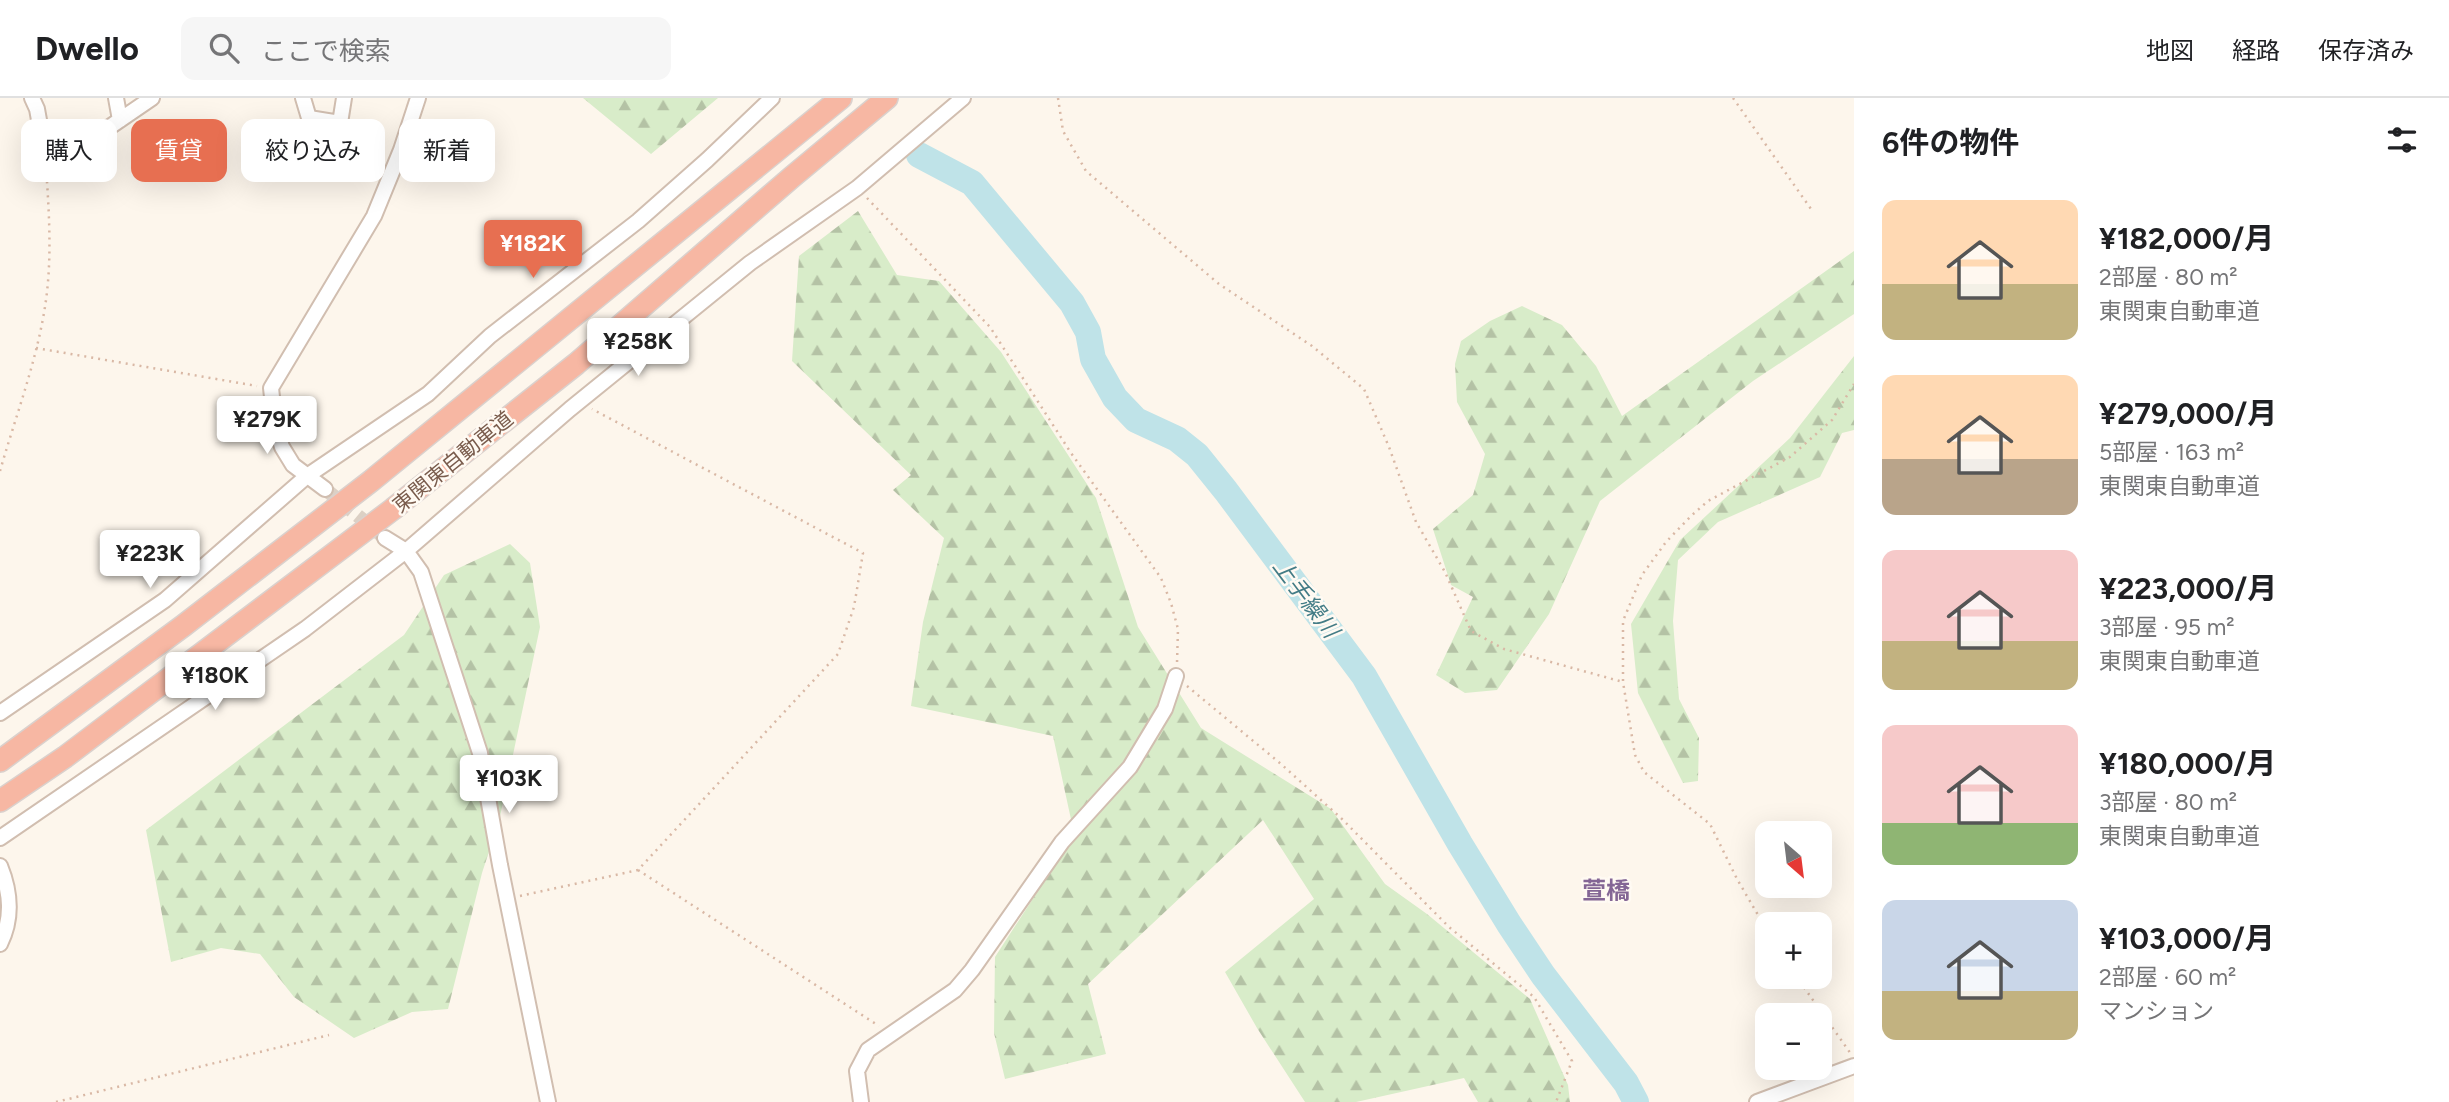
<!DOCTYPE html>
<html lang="ja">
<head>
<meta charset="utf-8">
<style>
  :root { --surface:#fff; --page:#f6f6f6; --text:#202124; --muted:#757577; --line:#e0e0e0; --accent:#e76f51 }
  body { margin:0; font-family:Figtree,"Noto Sans JP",sans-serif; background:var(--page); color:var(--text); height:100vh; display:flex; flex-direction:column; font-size:26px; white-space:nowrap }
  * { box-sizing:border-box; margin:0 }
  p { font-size:23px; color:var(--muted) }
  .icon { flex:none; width:38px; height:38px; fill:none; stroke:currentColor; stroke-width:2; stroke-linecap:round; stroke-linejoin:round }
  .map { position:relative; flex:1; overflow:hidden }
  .details { display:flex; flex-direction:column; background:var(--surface); width:595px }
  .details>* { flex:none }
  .guide { position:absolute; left:21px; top:21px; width:665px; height:63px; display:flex; gap:14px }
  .needle { width:46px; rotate:152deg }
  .controls { position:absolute; left:1755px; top:723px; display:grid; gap:14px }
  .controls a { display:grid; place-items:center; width:77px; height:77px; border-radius:14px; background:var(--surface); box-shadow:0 7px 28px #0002; font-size:35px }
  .price { position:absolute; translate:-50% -60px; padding:0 16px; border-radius:7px; background:#fff; color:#222; font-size:23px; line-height:46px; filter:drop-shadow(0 2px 4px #0008) }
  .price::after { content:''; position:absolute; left:50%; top:42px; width:21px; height:16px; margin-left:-10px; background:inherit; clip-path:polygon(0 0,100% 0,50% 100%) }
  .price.current { background:var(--accent); color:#fff }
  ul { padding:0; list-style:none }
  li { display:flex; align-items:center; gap:21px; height:175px; padding:0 28px }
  li span { display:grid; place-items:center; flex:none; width:196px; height:140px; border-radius:14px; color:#555 }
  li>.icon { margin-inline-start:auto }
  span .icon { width:84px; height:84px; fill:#fffc; stroke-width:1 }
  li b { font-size:30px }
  h2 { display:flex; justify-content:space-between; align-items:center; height:84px; padding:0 28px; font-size:30px }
  .tag { padding:0 24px; border-radius:14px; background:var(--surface); box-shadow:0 7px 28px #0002; font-size:24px; line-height:63px }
  .tag.current { background:var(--accent); color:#fff }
  header { display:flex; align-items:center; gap:42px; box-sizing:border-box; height:98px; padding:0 35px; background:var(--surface); border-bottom:2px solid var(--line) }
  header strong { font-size:33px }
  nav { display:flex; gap:38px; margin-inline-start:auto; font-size:24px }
  .search { width:490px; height:63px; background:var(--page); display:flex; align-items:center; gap:18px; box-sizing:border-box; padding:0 24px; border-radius:14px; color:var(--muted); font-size:26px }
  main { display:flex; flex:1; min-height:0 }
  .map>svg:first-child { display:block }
  .forest { fill:url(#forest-firs) }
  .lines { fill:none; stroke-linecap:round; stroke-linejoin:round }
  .river { stroke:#bfe3e8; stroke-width:26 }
  .minor-tunnel { stroke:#dcd0c4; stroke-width:14; stroke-dasharray:14 7; stroke-linecap:butt }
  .minor-casing { stroke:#d1beb0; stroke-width:18 }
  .highway-casing { stroke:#dad1cd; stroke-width:24 }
  .path { stroke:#d9b8a5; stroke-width:2.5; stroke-dasharray:2 5; stroke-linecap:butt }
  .minor { stroke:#fff; stroke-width:14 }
  .highway { stroke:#f7b7a3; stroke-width:21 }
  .labels { text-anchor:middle; stroke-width:5; stroke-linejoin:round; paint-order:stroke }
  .street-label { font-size:21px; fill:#7a5c4d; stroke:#fffaf3 }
  .water-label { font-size:23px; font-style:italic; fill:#437c86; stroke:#fffaf3 }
  .quarter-label { font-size:24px; font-weight:bold; fill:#846695; stroke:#fffaf3 }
</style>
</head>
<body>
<header>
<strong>Dwello</strong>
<div class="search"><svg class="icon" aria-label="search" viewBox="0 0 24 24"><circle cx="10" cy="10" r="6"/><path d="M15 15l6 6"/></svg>ここで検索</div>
<nav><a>地図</a><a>経路</a><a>保存済み</a></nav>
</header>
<main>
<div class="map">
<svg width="1854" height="1004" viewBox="0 0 1854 1004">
  <defs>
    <pattern id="forest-firs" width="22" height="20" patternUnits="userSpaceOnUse" patternTransform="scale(1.75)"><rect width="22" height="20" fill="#d8ecc9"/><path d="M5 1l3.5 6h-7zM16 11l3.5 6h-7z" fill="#b4c2a5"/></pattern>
  </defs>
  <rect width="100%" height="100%" fill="#fdf6ec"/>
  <path class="forest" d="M 583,0 L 718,0 L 651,56 Z
    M 858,113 L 897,177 L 939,183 L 1001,254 L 1096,400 L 1138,529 L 1201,630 L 1331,711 L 1385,786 L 1427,816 L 1530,901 L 1568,987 L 1570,1004 L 1478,1004 L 1464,980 L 1356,1004 L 1305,1004 L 1257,930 L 1225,874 L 1314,801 L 1263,722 L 1088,886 L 1106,956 L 1005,981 L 994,935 L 995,859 L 1045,782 L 1072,726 L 1053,638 L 911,608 L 923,524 L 944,440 L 893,392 L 911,377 L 792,263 L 799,158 Z
    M 1854,153 L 1854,216 L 1753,283 L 1600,403 L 1549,516 L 1497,592 L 1465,595 L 1436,577 L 1473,499 L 1451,487 L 1433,431 L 1473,397 L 1485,356 L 1457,304 L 1455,266 L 1461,243 L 1490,223 L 1522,208 L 1562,227 L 1596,268 L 1622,318 Z
    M 1854,258 L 1854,332 L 1842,335 L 1820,379 L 1718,424 L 1678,462 L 1673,523 L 1679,601 L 1699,640 L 1698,683 L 1683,685 L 1638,595 L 1631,526 L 1680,442 L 1790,340 Z
    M 510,446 L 530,465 L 540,529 L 499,723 L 482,775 L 448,911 L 412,914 L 354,940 L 294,899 L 260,856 L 221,850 L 171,864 L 146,732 L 404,537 L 444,477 Z"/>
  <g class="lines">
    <path class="river" d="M 919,57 L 972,85 L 1072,205 L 1088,234 L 1093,261 L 1115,300 L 1136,322 L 1177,341 L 1197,357 L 1226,393 L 1364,578 L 1460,746 L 1509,826 L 1543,877 L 1626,985 L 1636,1004"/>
    <path class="minor-tunnel" d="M 325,391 L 385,440"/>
    <g class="minor-casing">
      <path id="minor" d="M 32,0 L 37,11 L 45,55 L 76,52 L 152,0
        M 116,0 L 120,22
        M 303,0 L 309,20 L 340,25 L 344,0
        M 325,391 L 293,367 L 282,349 L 275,326 L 271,290 L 374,118 L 401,52 L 418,0
        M 385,440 L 406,453 L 421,474 L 480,655 L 500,767 L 548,1004
        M 0,615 L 165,502 L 307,378 L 428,296 L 490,238 L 638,123 L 707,62 L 772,0
        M 0,740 L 305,531 L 406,453 L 570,311 L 750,165 L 857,90 L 963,0
        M 0,768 C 11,795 13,820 0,846
        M 861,1004 L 857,973 L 868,952 L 955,892 L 972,872 L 1062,744 L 1130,669 L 1165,611 L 1176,578
        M 1757,1004 L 1854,968"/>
    </g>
    <g class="highway-casing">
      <path id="highway" d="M 0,663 L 183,528 L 371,383 L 841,0
        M 0,703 L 65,659 L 393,411 L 576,266 L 792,79 L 887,0"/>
    </g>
    <path class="path" d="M 1058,0 L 1063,33 L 1086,73 L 1219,186 L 1312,248 L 1364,291 L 1389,349 L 1416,424 L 1445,474 L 1471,533 L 1504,551 L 1623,584
      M 1733,0 L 1811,111
      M 867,100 L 990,229 L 1071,355 L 1161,480 L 1171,505 L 1178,531 L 1177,565
      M 36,250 L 257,288
      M 0,373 C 16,317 38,260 46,202 C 52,158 49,113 46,69
      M 1187,588 L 1281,666 L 1342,721 L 1449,829 L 1534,899 L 1572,963 L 1556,1004
      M 638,772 L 879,928
      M 520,798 L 638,772 L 838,556 L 854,509 L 863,455 L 592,311
      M 1768,834 L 1737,781 L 1710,726 L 1644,674 L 1635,657 L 1623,584 L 1623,523 L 1642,477 L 1666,444 L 1691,418 L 1708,403 L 1790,359 L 1832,322 L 1854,286
      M 1796,878 L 1851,956
      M 56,1004 L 329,937"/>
    <use href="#minor" class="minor"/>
    <use href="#highway" class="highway"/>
  </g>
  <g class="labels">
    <g class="street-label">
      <text transform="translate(453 364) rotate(-39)" y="7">東関東自動車道</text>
    </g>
    <g class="water-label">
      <text transform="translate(1306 500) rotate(53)" y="8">上手繰川</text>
    </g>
    <g class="quarter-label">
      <text x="1606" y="801">萱橋</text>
    </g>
  </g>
</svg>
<div class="controls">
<a><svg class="needle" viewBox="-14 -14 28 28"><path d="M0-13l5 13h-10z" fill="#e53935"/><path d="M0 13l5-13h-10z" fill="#757577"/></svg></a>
<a>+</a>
<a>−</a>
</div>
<b class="price current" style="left:533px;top:182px">¥182K</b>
<b class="price" style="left:638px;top:280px">¥258K</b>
<b class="price" style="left:267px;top:358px">¥279K</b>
<b class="price" style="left:150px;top:492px">¥223K</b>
<b class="price" style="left:215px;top:614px">¥180K</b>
<b class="price" style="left:509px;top:717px">¥103K</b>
<div class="guide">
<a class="tag">購入</a>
<a class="tag current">賃貸</a>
<a class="tag">絞り込み</a>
<a class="tag">新着</a>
</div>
</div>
<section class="details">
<h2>6件の物件<svg class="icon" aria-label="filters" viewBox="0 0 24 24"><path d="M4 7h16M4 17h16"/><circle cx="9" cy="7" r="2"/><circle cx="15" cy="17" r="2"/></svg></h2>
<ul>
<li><span style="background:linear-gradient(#ffd9b3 60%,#c2b280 0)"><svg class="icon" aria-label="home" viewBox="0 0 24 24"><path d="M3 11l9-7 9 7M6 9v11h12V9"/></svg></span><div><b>¥182,000/月</b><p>2部屋 · 80 m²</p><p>東関東自動車道</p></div></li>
<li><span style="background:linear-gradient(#ffd9b3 60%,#b9a48a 0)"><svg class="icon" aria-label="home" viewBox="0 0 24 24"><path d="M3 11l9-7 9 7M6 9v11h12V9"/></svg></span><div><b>¥279,000/月</b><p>5部屋 · 163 m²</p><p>東関東自動車道</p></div></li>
<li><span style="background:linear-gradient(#f6c9c9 65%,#c2b280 0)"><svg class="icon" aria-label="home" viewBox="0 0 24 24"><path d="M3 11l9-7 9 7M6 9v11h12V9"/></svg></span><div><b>¥223,000/月</b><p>3部屋 · 95 m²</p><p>東関東自動車道</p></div></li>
<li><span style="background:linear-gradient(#f6c9c9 70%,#8fb573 0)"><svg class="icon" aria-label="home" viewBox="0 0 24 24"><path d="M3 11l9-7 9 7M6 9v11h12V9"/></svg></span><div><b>¥180,000/月</b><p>3部屋 · 80 m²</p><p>東関東自動車道</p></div></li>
<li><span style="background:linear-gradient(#c9d6e8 65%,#c2b280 0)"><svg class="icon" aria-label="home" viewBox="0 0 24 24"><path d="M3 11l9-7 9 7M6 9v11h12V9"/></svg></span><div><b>¥103,000/月</b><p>2部屋 · 60 m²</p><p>マンション</p></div></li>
</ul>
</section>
</main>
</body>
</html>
